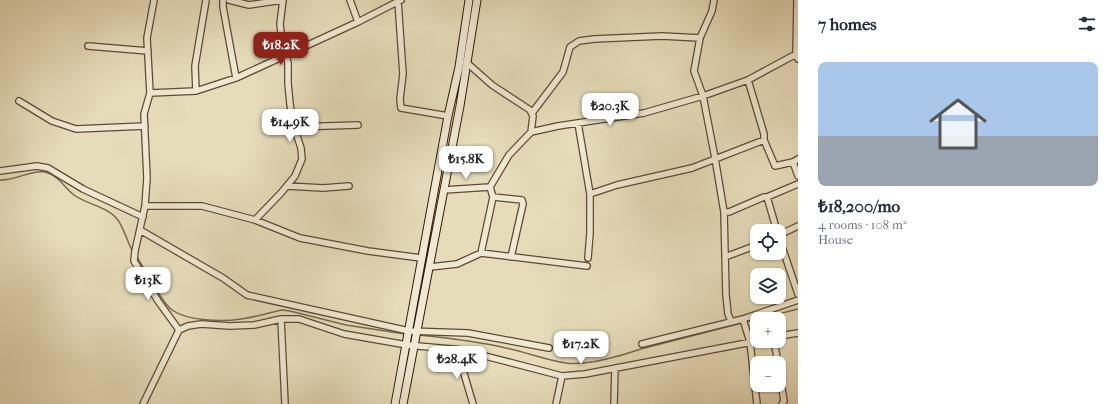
<!DOCTYPE html>
<html lang="en">
<head>
<meta charset="utf-8">
<style>
  :root { --surface:#fff; --page:#f2f2f3; --text:#1f2937; --muted:#747a83; --line:#e0e1e3; --accent:#8f2418 }
  body { margin:0; font-family:"IM FELL French Canon",serif; background:var(--page); color:var(--text); height:100vh; display:flex; flex-direction:column; font-size:15px; white-space:nowrap }
  * { box-sizing:border-box; margin:0 }
  p { font-size:13px; color:var(--muted) }
  .icon { flex:none; width:22px; height:22px; fill:none; stroke:currentColor; stroke-width:2; stroke-linecap:round; stroke-linejoin:round }
  .map { position:relative; flex:1; overflow:hidden }
  .drawer { display:flex; flex-direction:column; background:var(--surface); width:320px }
  .drawer>* { flex:none }
  .controls { position:absolute; left:750px; top:224px; display:grid; gap:8px }
  .controls a { display:grid; place-items:center; width:36px; height:36px; border-radius:8px; background:var(--surface); box-shadow:0 1px 3px #0004; font-size:20px }
  .price { position:absolute; translate:-50% -34px; padding:0 9px; border-radius:8px; background:#fff; color:#222; font-size:13px; line-height:26px; filter:drop-shadow(0 1px 2px #0008) }
  .price::after { content:''; position:absolute; left:50%; top:24px; width:12px; height:9px; margin-left:-6px; background:inherit; clip-path:polygon(0 0,100% 0,50% 100%) }
  .price.selected { background:var(--accent); color:#fff }
  ul { padding:0; list-style:none }
  li { display:grid; align-content:center; gap:8px; height:212px; padding:0 20px }
  li+li { border-top:1px solid var(--line) }
  li span { display:grid; place-items:center; height:124px; border-radius:8px; color:#555 }
  li>.icon { margin-inline-start:auto }
  span .icon { width:72px; height:72px; fill:#fffc; stroke-width:1 }
  li b { font-size:17px }
  h2 { display:flex; justify-content:space-between; align-items:center; height:48px; padding:0 20px; font-size:17px }
  main { display:flex; flex:1; min-height:0 }
  .map>svg:first-child { display:block }
  .lines { fill:none; stroke-linecap:round; stroke-linejoin:round }
  .stream { stroke:#78674c; stroke-width:1.5 }
  .street-casing { stroke:#5e4a32; stroke-width:8 }
  .secondary-casing { stroke:#311a05; stroke-width:9 }
  .street { stroke:#efe8d2; stroke-width:5.5 }
  .secondary { stroke:#efe8d2; stroke-width:7 }
</style>
</head>
<body>
<main>
<div class="map">
<svg width="798" height="404" viewBox="0 0 798 404">
  <rect width="100%" height="100%" fill="#e6dcba"/>
  <filter id="stains"><feTurbulence type="fractalNoise" baseFrequency=".005" numOctaves="4"/><feColorMatrix values="0 0 0 0 .2 0 0 0 0 .09 0 0 0 0 .02 0 0 0 .5 -.17"/></filter>
  <radialGradient id="worn" r=".72"><stop offset=".6" stop-color="#630" stop-opacity="0"/><stop offset="1" stop-color="#630" stop-opacity=".3"/></radialGradient>
  <g class="lines">
    <path class="stream" d="M 0,180 C 15,181 32,169 45,172 C 58,175 65,188 74,195 C 86,204 108,207 117,219 C 123,225 128,244 133,252
      M 137,257 C 145,270 161,302 172,310 C 187,321 223,322 241,319 C 255,317 268,313 282,310 L 290,311 L 346,325 L 405,334
      M 758,319 L 798,309
      M 419,335 C 448,338 477,341 506,348 C 526,352 546,360 566,363 C 586,366 621,356 641,349 L 757,319"/>
    <g class="street-casing">
      <path id="street" d="M 154,0 L 147,38 L 150,93 L 144,114 L 147,178 L 145,206 L 135,251 L 134,261 L 158,301 L 179,330
        M 223,0 L 223,7 L 236,78
        M 229,0 L 249,5 L 283,0
        M 350,0 L 358,22
        M 714,0 L 712,11 L 700,38 L 694,71 L 703,96 L 715,158 L 724,212 L 726,295 L 728,314 L 731,321
        M 797,0 L 796,54 L 798,59
        M 398,1 L 403,74 L 400,99 L 401,108 L 448,116
        M 88,46 L 148,51
        M 466,62 L 492,85 L 530,110 L 533,116 L 531,132
        M 748,80 L 764,134 L 764,140 L 775,166 L 793,162 L 798,159
        M 196,91 L 195,66 L 206,0
        M 150,93 L 196,91 L 236,78 L 358,22 L 401,0
        M 19,101 L 52,121 L 76,129 L 145,126
        M 532,113 L 563,72 L 570,47 L 579,41 L 594,39 L 662,36 L 700,38
        M 578,123 L 590,194 L 590,233 L 588,258
        M 294,127 L 358,125
        M 793,162 L 798,176
        M 0,171 L 37,166 L 48,168 L 83,189 L 143,217
        M 287,186 L 323,188 L 349,186
        M 444,190 L 490,187
        M 590,194 L 617,185 L 692,168 L 764,140
        M 493,197 L 522,200 L 523,204 L 511,257
        M 767,197 L 777,231
        M 145,206 L 202,206 L 255,220 L 300,238 L 368,251 L 421,258
        M 724,212 L 729,212 L 764,197 L 767,197 L 798,184
        M 255,220 L 281,193 L 295,176 L 302,159 L 301,148 L 294,127 L 290,104 L 288,83 L 288,63 L 282,41 L 280,24 L 283,0
        M 140,230 L 223,278 L 247,295 L 409,331 L 468,333 L 549,348
        M 779,235 L 798,226
        M 779,238 L 798,294
        M 481,253 L 493,197 L 490,187 L 509,155 L 531,132 L 558,126 L 644,113 L 703,96 L 748,80 L 798,53
        M 725,257 L 757,245
        M 430,267 L 457,264 L 481,253 L 587,266
        M 281,319 L 285,404
        M 743,319 L 750,342 L 757,404
        M 779,336 L 798,333
        M 774,341 L 778,363
        M 642,344 L 743,319 L 798,300
        M 457,350 L 473,404
        M 779,371 L 784,401 L 782,404
        M 143,404 L 179,330 L 188,326 L 201,324 L 230,326 L 254,325 L 281,319 L 299,319 L 344,334 L 407,345 L 462,350 L 562,376 L 585,374 L 757,341
        M 556,404 L 562,376
        M 614,404 L 615,368"/>
    </g>
    <g class="secondary-casing">
      <path id="secondary" d="M 395,404 L 448,116 L 459,67 L 469,0
        M 403,404 L 460,106 L 477,0"/>
    </g>
    <use href="#street" class="street"/>
    <use href="#secondary" class="secondary"/>
  </g>
  <rect width="100%" height="100%" filter="url(#stains)"/>
  <rect width="100%" height="100%" fill="url(#worn)"/>
</svg>
<div class="controls">
<a><svg class="icon" aria-label="locate" viewBox="0 0 24 24"><circle cx="12" cy="12" r="6"/><path d="M12 2v4M12 18v4M2 12h4M18 12h4"/></svg></a>
<a><svg class="icon" aria-label="layers" viewBox="0 0 24 24"><path d="M12 4l9 5-9 5-9-5zM3 14l9 5 9-5"/></svg></a>
<a>+</a>
<a>−</a>
</div>
<b class="price selected" style="left:281px;top:66px">₺18.2K</b>
<b class="price" style="left:610px;top:127px">₺20.3K</b>
<b class="price" style="left:290px;top:143px">₺14.9K</b>
<b class="price" style="left:466px;top:180px">₺15.8K</b>
<b class="price" style="left:148px;top:301px">₺13K</b>
<b class="price" style="left:581px;top:365px">₺17.2K</b>
<b class="price" style="left:457px;top:380px">₺28.4K</b>
</div>
<section class="drawer">
<h2>7 homes<svg class="icon" aria-label="filters" viewBox="0 0 24 24"><path d="M4 7h16M4 17h16"/><circle cx="9" cy="7" r="2"/><circle cx="15" cy="17" r="2"/></svg></h2>
<ul>
<li><span style="background:linear-gradient(#a9c7e8 60%,#9aa5b1 0)"><svg class="icon" aria-label="home" viewBox="0 0 24 24"><path d="M3 11l9-7 9 7M6 9v11h12V9"/></svg></span><div><b>₺18,200/mo</b><p>4 rooms · 108 m²</p><p>House</p></div></li>
</ul>
</section>
</main>
</body>
</html>
